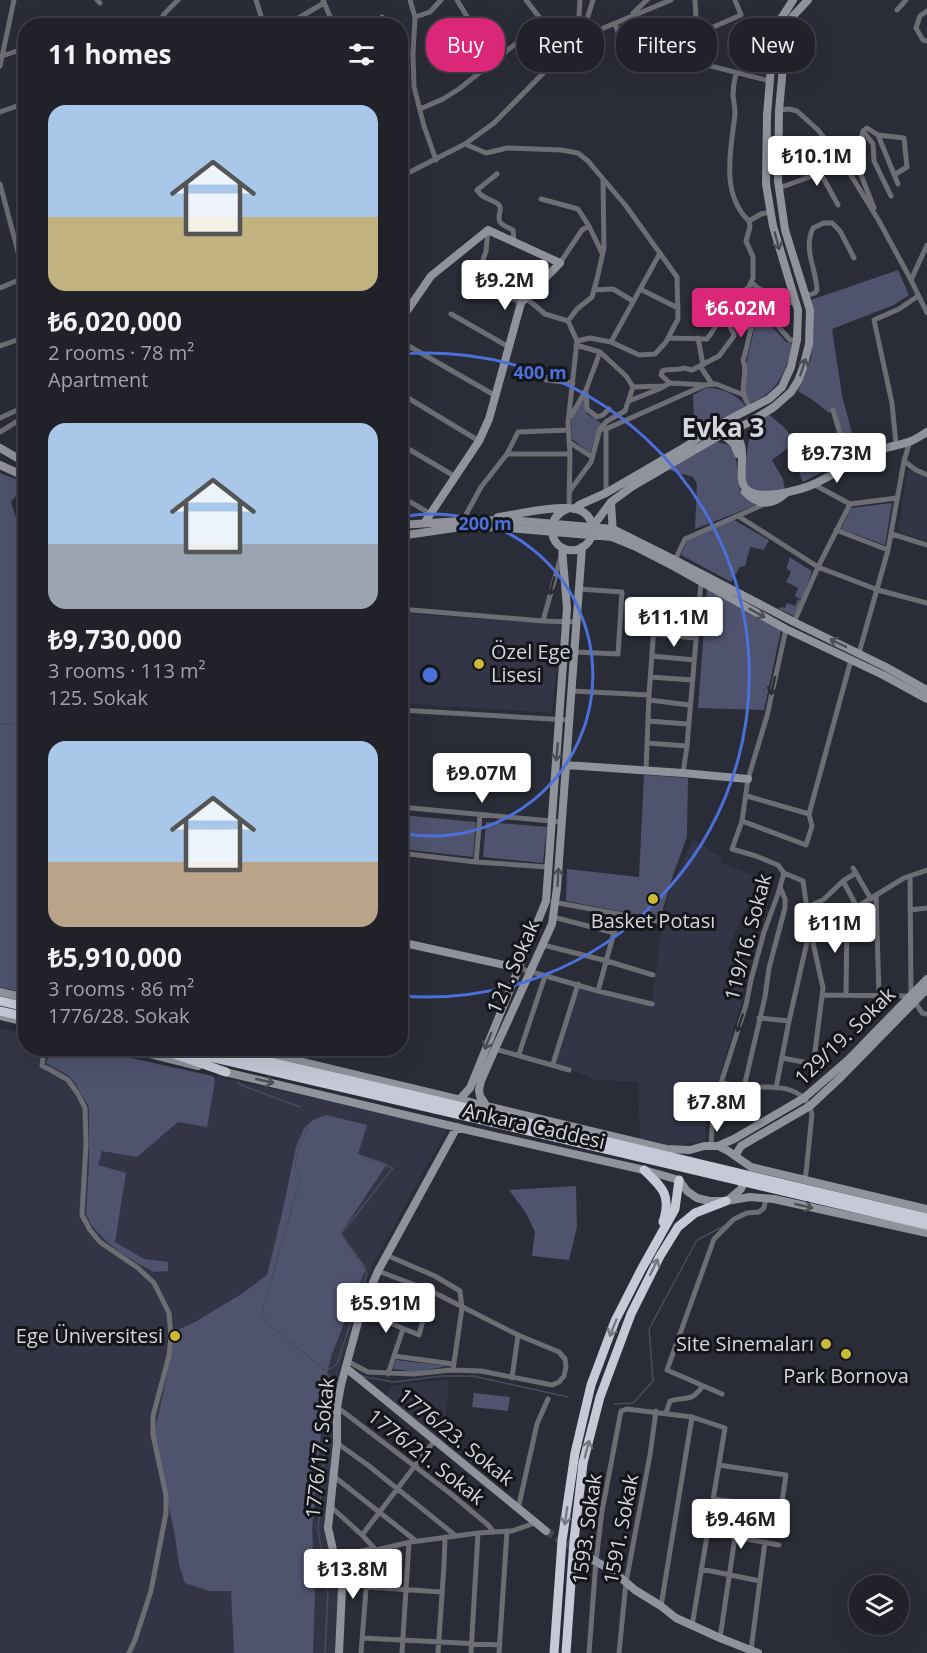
<!DOCTYPE html>
<html lang="en">
<head>
<meta charset="utf-8">
<style>
  :root { --surface:#202129; --page:#282931; --text:#f1f3f6; --muted:#a2a3a8; --line:#3d3e46; --accent:#db2777 }
  body { margin:0; font-family:"Open Sans",sans-serif; background:var(--page); color:var(--text); height:100vh; display:flex; flex-direction:column; font-size:22px; white-space:nowrap }
  * { box-sizing:border-box; margin:0 }
  p { font-size:20px; color:var(--muted) }
  .icon { flex:none; width:33px; height:33px; fill:none; stroke:currentColor; stroke-width:2; stroke-linecap:round; stroke-linejoin:round }
  .map { position:relative; flex:1; overflow:hidden }
  .side { position:absolute; left:18px; top:18px; width:390px; height:1038px; display:flex; flex-direction:column; background:var(--surface); border-radius:24px; box-shadow:0 6px 24px #0002,0 0 0 2px var(--line) }
  .side>* { flex:none }
  .banner { position:absolute; left:426px; top:18px; width:411px; height:54px; display:flex; gap:12px }
  .controls { position:absolute; left:849px; top:1575px; display:grid; gap:12px }
  .controls a { display:grid; place-items:center; width:60px; height:60px; border-radius:50%; background:var(--surface); box-shadow:0 6px 24px #0002,0 0 0 2px var(--line); font-size:30px }
  .price { position:absolute; translate:-50% -51px; padding:0 14px; border-radius:6px; background:#fff; color:#222; font-size:20px; line-height:39px; filter:drop-shadow(0 2px 3px #0008) }
  .price::after { content:''; position:absolute; left:50%; top:36px; width:18px; height:14px; margin-left:-9px; background:inherit; clip-path:polygon(0 0,100% 0,50% 100%) }
  .price.active { background:var(--accent); color:#fff }
  ul { padding:0; list-style:none }
  li { display:grid; align-content:center; gap:12px; height:318px; padding:0 30px }
  li span { display:grid; place-items:center; height:186px; border-radius:18px; color:#555 }
  li>.icon { margin-inline-start:auto }
  span .icon { width:108px; height:108px; fill:#fffc; stroke-width:1 }
  li b { font-size:26px }
  h2 { display:flex; justify-content:space-between; align-items:center; height:72px; padding:0 30px; font-size:26px }
  .pill { padding:0 21px; border-radius:24px; background:var(--surface); box-shadow:0 6px 24px #0002,0 0 0 2px var(--line); font-size:21px; line-height:54px }
  .pill.active { background:var(--accent); color:#fff }
  .map>svg:first-child { display:block }
  .built { fill:#333546 }
  .green { fill:#50536e }
  .lines { fill:none; stroke-linecap:round; stroke-linejoin:round }
  .stream { stroke:#4b4b5e; stroke-width:1.5 }
  .secondary-tunnel { stroke:#444650; stroke-width:8; stroke-dasharray:8 4; stroke-linecap:butt }
  .street { stroke:#6d6e74; stroke-width:5 }
  .secondary { stroke:#91939c; stroke-width:8 }
  .highway { stroke:#c7c9d7; stroke-width:9 }
  .highway-bridge { stroke:#c7c9d7; stroke-width:9 }
  .oneway { stroke:#4c4e54 }
  .oneway2 { stroke:#2a2b30 }
  .oneway3 { stroke:#767882 }
  .ring { fill:none; stroke:#4b70d9; stroke-width:3 }
  .poi-dot { fill:#cdb938; stroke:#141519; stroke-width:2 }
  .labels { text-anchor:middle; stroke-width:6; stroke-linejoin:round; paint-order:stroke }
  .poi-label { font-size:20px; fill:#d5d6dd; stroke:#141519 }
  .street-label { font-size:20px; fill:#d5d6dd; stroke:#141519 }
  .district-label { font-size:26px; font-weight:bold; fill:#d5d6dd; stroke:#141519 }
  .centre { fill:#4b70d9; stroke:#141519; stroke-width:3 }
  .ring-label { font-size:18px; text-anchor:middle; font-weight:bold; fill:#4b70d9; stroke:#141519; stroke-width:6; stroke-linejoin:round; paint-order:stroke }
</style>
</head>
<body>
<div class="map">
<svg width="927" height="1653" viewBox="0 0 927 1653">
  <rect width="100%" height="100%" fill="#2a2c37"/>
  <path class="built" d="M 908,469 L 927,478 L 927,541 L 898,532 Z
    M 400,613 L 561,625 L 552,713 L 401,703 Z
    M 693,839 L 712,852 L 722,857 L 720,862 L 760,878 L 728,948 L 745,977 L 743,997 L 706,1122 L 705,1141 L 669,1147 L 663,1143 L 650,1140 L 640,1141 L 638,1082 L 597,1080 L 554,1063 L 578,984 L 652,1002 L 662,922 L 670,891 Z
    M 0,1028 L 25,1034 L 26,1048 L 89,1049 L 448,1127 L 373,1264 L 357,1310 L 337,1379 L 326,1529 L 340,1591 L 336,1653 L 0,1653 Z
    M 449,1379 L 444,1444 L 386,1397 L 392,1386 Z"/>
  <path class="green" d="M 898,270 L 909,295 L 894,305 L 832,329 L 842,395 L 857,453 L 849,456 L 835,411 L 829,413 L 814,401 L 798,391 L 811,358 L 813,339 L 811,300 Z
    M 757,319 L 768,322 L 786,342 L 794,344 C 784,372 781,390 751,403 C 749,401 747,398 746,395 C 740,378 753,337 757,319 Z
    M 706,388 C 722,387 737,395 747,407 L 719,419 L 695,435 L 693,395 Z
    M 584,398 L 587,414 L 601,423 L 590,453 L 572,439 L 571,420 Z
    M 768,414 L 784,427 L 796,442 L 772,460 L 783,479 L 785,490 L 755,492 L 748,487 L 744,482 L 744,473 L 749,439 Z
    M 835,440 L 839,440 L 847,459 L 803,482 L 799,473 L 807,466 L 800,454 L 804,452 L 813,462 L 829,454 Z
    M 717,442 L 728,445 L 734,448 C 735,454 737,461 737,468 C 739,485 738,497 756,505 L 695,529 L 697,484 L 693,477 L 669,470 Z
    M 0,473 L 26,483 L 11,502 L 26,550 L 25,993 L 0,987 Z
    M 892,503 L 885,545 L 841,529 L 851,508 Z
    M 734,520 L 769,540 L 764,550 L 750,547 L 745,566 L 740,567 L 731,582 L 681,555 L 688,539 Z
    M 789,557 L 812,571 L 802,600 L 795,596 L 798,588 L 786,582 L 791,572 L 786,568 L 789,561 Z
    M 707,589 L 781,630 L 764,710 L 698,708 Z
    M 798,599 L 801,601 L 794,616 L 779,609 L 780,607 L 785,608 L 787,603 L 795,606 Z
    M 644,775 L 688,778 L 687,837 L 673,875 L 660,919 L 566,901 L 567,869 L 639,877 Z
    M 401,815 L 476,822 L 473,857 L 401,849 Z
    M 486,822 L 547,827 L 543,863 L 483,857 Z
    M 52,1049 L 89,1049 L 213,1076 L 215,1081 L 207,1127 L 178,1122 L 137,1157 L 102,1151 L 98,1165 L 126,1173 L 115,1242 L 144,1259 L 168,1262 L 168,1271 L 154,1272 L 137,1263 L 121,1253 L 106,1241 L 92,1226 L 86,1214 L 89,1165 L 89,1107 L 75,1083 L 68,1075 L 46,1063 Z
    M 326,1115 L 367,1125 L 358,1154 L 387,1164 L 341,1233 L 366,1268 L 332,1354 L 326,1377 L 312,1529 L 315,1590 L 313,1653 L 234,1653 L 231,1591 L 210,1591 L 185,1583 L 179,1565 L 175,1536 L 154,1435 L 172,1352 L 173,1332 L 195,1322 L 243,1293 L 267,1275 L 283,1209 L 296,1147 L 304,1128 L 313,1120 Z
    M 576,1186 L 577,1227 L 569,1260 L 532,1256 L 535,1232 L 526,1213 L 509,1190 Z
    M 396,1360 L 448,1366 L 416,1372 L 393,1369 Z
    M 474,1393 L 510,1397 L 508,1411 L 472,1407 Z"/>
  <g class="lines">
    <path class="stream" d="M 0,724 L 26,723
      M 238,1082 L 241,1085 L 300,1107
      M 308,1129 L 300,1144 L 295,1164 L 300,1179 L 262,1313 L 268,1324 L 326,1371 L 329,1376 L 330,1388 L 318,1529 L 328,1591 L 325,1653
      M 328,1370 L 337,1364 L 367,1273 L 341,1234 L 393,1168 L 366,1159
      M 359,1374 L 365,1377 L 394,1382 L 441,1376 L 473,1376 L 568,1397
      M 614,1404 L 633,1403 L 653,1381 L 649,1329 L 697,1240 L 724,1226"/>
    <path class="secondary-tunnel" d="M 546,1531 L 586,1556"/>
    <path class="street" d="M 97,0 L 100,3
      M 256,0 L 264,26
      M 323,0 L 334,26
      M 410,0 L 415,17 L 413,54 L 414,87 L 424,126 L 436,160
      M 457,0 L 494,61
      M 526,0 L 543,22 L 558,58
      M 695,0 L 697,34
      M 897,10 L 906,0
      M 927,11 L 920,16 L 916,28 L 923,40 L 927,41
      M 633,13 L 647,0
      M 415,17 L 430,12 L 441,0
      M 615,24 L 630,63 L 741,15 L 735,0
      M 107,26 L 126,23 L 135,26
      M 156,26 L 165,13 L 178,0
      M 285,26 L 324,3
      M 375,26 L 382,17
      M 578,34 L 580,0
      M 577,39 L 587,19 L 593,0
      M 653,54 L 687,60 L 770,81
      M 2,56 L 26,48
      M 0,66 L 14,0
      M 736,73 C 734,81 733,88 733,96 C 734,102 735,108 735,114 C 731,149 720,194 749,221
      M 420,109 L 443,99 L 459,89 L 543,22
      M 779,110 L 789,109 L 797,111 L 818,130 L 841,159 L 879,221 L 911,280 L 927,313
      M 0,112 L 26,103
      M 863,131 L 873,144 L 874,161 L 891,196
      M 878,135 L 898,184
      M 465,144 L 486,153 L 507,148 L 561,150 L 578,153 L 588,161 L 626,206 L 677,277 L 678,319 L 666,342 L 655,354 L 639,355 L 611,342 L 590,338 L 577,341
      M 820,172 L 838,205
      M 497,174 L 477,190 C 482,199 490,198 498,204 C 504,209 496,216 500,222 C 503,226 509,228 513,230 L 514,242
      M 400,177 L 465,144 L 494,123 L 577,39 L 671,0
      M 0,184 L 26,282
      M 779,188 L 815,175 L 841,159
      M 541,199 L 578,209 L 589,226 L 602,253
      M 874,208 L 858,167 L 857,154 L 863,131 L 867,128 L 878,135 L 904,138 L 907,167 L 894,175
      M 488,230 L 486,251 L 477,278 L 521,303
      M 560,263 L 582,230 L 589,226
      M 911,280 L 927,245
      M 751,282 C 758,290 759,288 768,293 C 778,298 781,305 795,302
      M 0,288 L 26,277
      M 640,289 L 678,308
      M 594,290 L 613,289 L 633,301
      M 806,296 L 815,293 L 817,290 C 816,267 803,251 813,228 L 824,223 L 832,223 L 840,231 L 854,258
      M 526,298 L 545,314 L 568,321
      M 451,314 L 509,347
      M 733,318 L 739,321 L 745,328 L 753,325
      M 668,338 L 707,339 C 719,323 728,305 742,292
      M 698,338 L 703,365
      M 400,341 L 496,396
      M 611,342 L 660,253
      M 576,345 L 600,352 L 626,376 L 633,387 L 625,411 L 607,421 L 600,429
      M 0,346 L 26,337
      M 700,366 L 712,384
      M 546,380 L 573,383
      M 670,383 L 661,375 L 662,371 C 669,368 676,371 684,368 L 692,370 L 719,356 L 734,336 L 734,334 L 729,325 L 733,318 L 742,292 L 749,287 L 753,278 L 753,257 L 746,241 L 750,227 L 749,221 L 761,214 L 771,212
      M 633,387 L 664,386
      M 586,392 L 587,409 L 597,417 L 603,415 L 609,409
      M 400,393 L 479,441
      M 629,401 L 659,389 L 670,383 L 705,385 L 716,384 L 744,395
      M 751,409 C 749,404 745,400 744,395 C 741,383 748,371 743,360 C 748,348 749,323 759,315 L 771,318 L 790,340 L 797,340
      M 833,410 L 849,464
      M 571,416 L 586,390 L 600,352
      M 0,418 L 26,406
      M 0,432 L 26,416
      M 569,442 L 592,457
      M 400,444 L 456,477
      M 896,444 L 892,403 L 874,320 L 899,309 L 918,296
      M 507,454 L 518,432 L 569,430
      M 904,461 L 916,470 L 927,475
      M 813,484 L 850,504
      M 569,492 L 591,462 L 600,429 L 603,429
      M 606,493 L 606,429 L 705,385
      M 400,496 L 431,514
      M 569,509 L 570,454 L 568,423 L 577,341 L 568,321 L 577,309 L 592,297 L 597,279 L 604,248 L 603,179
      M 738,516 L 818,567 L 878,590 L 927,603
      M 463,520 L 481,487 L 507,454 L 570,454
      M 836,530 L 888,550
      M 892,534 L 927,545
      M 675,560 L 685,539 L 767,503 L 767,495
      M 400,609 L 543,621 L 577,622
      M 543,621 L 561,556
      M 794,622 L 818,567 L 850,504 L 897,498
      M 654,634 L 696,638
      M 575,652 L 618,654 L 622,592 L 579,589
      M 859,653 L 888,550 L 904,461 L 910,441
      M 652,656 L 694,660
      M 650,677 L 692,680
      M 572,691 L 649,695
      M 649,700 L 690,705
      M 400,710 L 569,720
      M 648,721 L 688,724
      M 647,743 L 687,746
      M 646,770 L 649,695 L 655,613 L 697,617
      M 683,773 L 687,746 L 701,582
      M 747,796 L 809,814
      M 400,807 L 562,822
      M 742,821 L 806,845 L 812,826 L 809,814 L 851,660
      M 400,853 L 476,862 L 548,867
      M 476,862 L 480,815
      M 853,868 L 871,899
      M 784,873 L 803,881 L 810,929 L 823,988 L 813,1067
      M 910,876 L 911,996 L 922,1013 L 927,1014
      M 843,881 L 857,907
      M 876,896 L 879,995
      M 553,902 L 662,922
      M 807,907 L 823,900 L 843,881 L 856,873
      M 910,910 L 927,908
      M 553,917 L 615,933
      M 543,945 L 607,961 L 653,975
      M 518,968 L 598,991 L 652,1004
      M 598,991 L 619,914
      M 822,995 L 910,996
      M 846,996 L 847,913
      M 759,1018 L 789,1021
      M 44,1048 L 42,1066 L 49,1069 L 68,1080 L 78,1094 L 85,1108 L 86,1144 L 82,1215 L 90,1230 L 100,1242 L 138,1268 L 154,1283 L 169,1313 L 171,1337 L 169,1356 L 153,1416 L 153,1435 L 166,1495 L 166,1513 L 151,1591 L 135,1640 L 129,1653
      M 495,1049 L 569,1070
      M 519,1054 L 545,976
      M 286,1058 L 287,1048
      M 782,1058 L 814,1064
      M 553,1064 L 578,984
      M 721,1083 C 729,1084 737,1086 745,1087 C 762,1088 785,1084 800,1095 C 807,1099 810,1107 812,1114 L 806,1173 L 804,1180
      M 744,1087 L 765,997 L 769,968 L 785,908 L 785,899 L 780,887
      M 776,1088 L 789,1021 L 810,929 L 847,913 L 904,878 L 927,870
      M 711,1145 L 713,1114 L 721,1083 L 746,1005 L 751,980 L 764,932 L 778,894 L 784,873 L 778,865 L 756,856 L 732,849 L 742,821 L 748,779 L 767,716 L 786,629
      M 386,1255 L 435,1276 L 460,1291 L 462,1308 L 453,1370
      M 361,1311 L 419,1335 L 431,1291
      M 394,1356 L 453,1364
      M 347,1361 L 368,1372 L 414,1374 L 450,1370 L 481,1371 L 552,1385 L 559,1382 L 564,1376 L 566,1367 L 565,1359 L 559,1352 L 518,1335 L 431,1291 L 378,1271
      M 388,1374 L 403,1329
      M 512,1378 L 518,1335
      M 722,1394 L 667,1370 L 714,1239 L 734,1219 L 747,1213 L 759,1212 L 764,1208 L 766,1198
      M 337,1407 L 451,1494 L 488,1525 L 494,1532
      M 666,1413 L 670,1401 C 688,1395 689,1404 703,1386
      M 337,1443 L 369,1466 L 456,1536
      M 332,1475 L 416,1541
      M 714,1499 L 781,1508 L 786,1475 L 719,1465
      M 330,1506 L 362,1535 L 376,1550
      M 518,1509 L 537,1424 L 548,1399
      M 708,1532 L 779,1545
      M 362,1535 L 434,1441
      M 335,1556 L 371,1549 L 376,1550 L 411,1542 L 478,1533 L 512,1531 L 535,1523
      M 701,1569 L 760,1581
      M 366,1587 L 442,1592
      M 661,1606 L 692,1417
      M 362,1638 L 500,1645
      M 720,1638 L 735,1537
      M 751,1650 L 765,1542
      M 361,1653 L 366,1590 L 371,1549
      M 402,1653 L 409,1542
      M 438,1653 L 444,1565 L 445,1538
      M 471,1653 L 478,1533
      M 499,1653 L 507,1531
      M 589,1653 L 596,1561 L 602,1511 L 621,1411 L 627,1409 L 692,1417 L 725,1428 L 692,1626
      M 619,1653 L 626,1582 L 650,1455 L 656,1411"/>
    <path class="secondary" d="M 808,0 L 793,16 L 784,56 L 779,110 L 778,181 L 785,230 L 810,310 L 809,344 L 803,368 L 798,381 L 791,392 L 774,407 L 750,422 L 731,431 C 753,445 733,478 747,490 C 759,501 801,490 814,484 C 837,473 857,460 880,450 C 890,446 901,445 911,441 C 916,439 922,435 927,432
      M 400,321 L 431,276 L 488,230 L 560,263 L 521,303 L 489,419 L 479,441 L 425,522
      M 722,423 L 769,399 L 782,387 L 791,367 L 797,340 L 798,310 L 773,226 L 766,184 L 767,115 L 772,55 L 777,25 L 793,0
      M 726,437 L 734,444 L 738,454
      M 0,448 L 26,463
      M 0,465 L 26,477
      M 745,492 C 758,506 772,506 786,493
      M 611,502 L 613,534
      M 574,509 L 579,505 L 606,493 L 685,447 L 718,425
      M 498,517 C 519,514 557,505 576,509 C 595,513 599,539 581,548 C 556,560 537,522 567,509
      M 592,524 L 596,522 L 611,502 L 633,486 L 719,436
      M 400,525 L 476,520 L 521,521 L 613,529 L 675,560 L 794,622 L 886,667 L 927,690
      M 400,536 L 454,528 L 496,527 L 612,537 L 634,546 L 673,566 L 786,629 L 883,675 L 927,699
      M 566,765 L 683,773 L 748,779
      M 400,942 L 518,968
      M 0,992 L 26,998
      M 0,1016 L 26,1022
      M 126,1048 L 198,1066
      M 244,1048 L 666,1149 L 690,1150 L 704,1146 L 718,1146 L 728,1151 L 751,1167 L 927,1209
      M 221,1071 L 468,1130 L 644,1170 L 679,1180 L 687,1191 L 697,1198 L 709,1201 L 726,1201 L 750,1197 L 774,1199 L 927,1233
      M 459,1100 L 470,1088 L 546,901 L 567,608 L 562,548
      M 487,1107 L 480,1096 L 479,1090 L 481,1081 L 495,1049 L 552,924 L 557,888 L 582,547
      M 718,1146 L 734,1139 L 804,1098 L 848,1060 L 927,979
      M 735,1156 L 741,1146 L 810,1106 L 842,1076 L 927,989
      M 728,1200 L 741,1189 L 746,1177
      M 346,1368 L 546,1531
      M 586,1556 L 613,1571 L 635,1590 L 661,1606 L 676,1618 L 720,1638 L 758,1653
      M 339,1653 L 342,1589 L 328,1528 L 337,1443 L 337,1407 L 341,1385 L 361,1311 L 378,1271 L 457,1127"/>
    <path class="highway" d="M 0,1001 L 26,1007
      M 0,1011 L 26,1017
      M 157,1048 L 226,1072
      M 171,1048 L 435,1109
      M 209,1048 L 437,1101
      M 644,1170 C 662,1187 672,1195 663,1222
      M 554,1653 L 562,1541 L 575,1453 L 591,1385 L 615,1321 L 641,1270 L 675,1209 L 679,1180
      M 566,1653 L 574,1540 L 583,1463 L 600,1397 L 631,1314 L 660,1256 L 678,1227 L 695,1213 L 726,1201"/>
    <path class="highway-bridge" d="M 437,1101 L 927,1218
      M 435,1109 L 927,1225"/>
  </g>
  <defs><path id="oneway-shaft" d="M-6 0H5M1.5-3L5.5 0L1.5 3" fill="none" stroke-width="1.6" stroke-linecap="round" stroke-linejoin="round" transform="scale(1.5)"/></defs>
  <g class="oneway">
    <use href="#oneway-shaft" transform="translate(777 241) rotate(75)"/>
    <use href="#oneway-shaft" transform="translate(803 367) rotate(-72)"/>
    <use href="#oneway-shaft" transform="translate(757 613) rotate(29)"/>
    <use href="#oneway-shaft" transform="translate(838 643) rotate(-154)"/>
    <use href="#oneway-shaft" transform="translate(557 752) rotate(95)"/>
    <use href="#oneway-shaft" transform="translate(558 877) rotate(-87)"/>
    <use href="#oneway-shaft" transform="translate(488 1041) rotate(112)"/>
    <use href="#oneway-shaft" transform="translate(265 1081) rotate(13)"/>
    <use href="#oneway-shaft" transform="translate(804 1206) rotate(13)"/>
  </g>
  <g class="oneway2">
    <use href="#oneway-shaft" transform="translate(552 586) rotate(105)"/>
    <use href="#oneway-shaft" transform="translate(773 686) rotate(102)"/>
    <use href="#oneway-shaft" transform="translate(740 1023) rotate(108)"/>
  </g>
  <g class="oneway3">
    <use href="#oneway-shaft" transform="translate(654 1267) rotate(-64)"/>
    <use href="#oneway-shaft" transform="translate(613 1328) rotate(112)"/>
    <use href="#oneway-shaft" transform="translate(587 1449) rotate(-75)"/>
    <use href="#oneway-shaft" transform="translate(566 1516) rotate(98)"/>
  </g>
  <g class="ring">
    <path d="M401 517A161 161 0 1 1 401 833"/>
    <path d="M402 354A322 322 0 1 1 402 996"/>
  </g>
  <g class="poi-dot">
    <circle cx="479" cy="664" r="6"/>
    <circle cx="653" cy="899" r="6"/>
    <circle cx="175" cy="1336" r="6"/>
    <circle cx="826" cy="1344" r="6"/>
    <circle cx="846" cy="1354" r="6"/>
  </g>
  <g class="labels">
    <g class="poi-label">
      <text x="491" y="659" text-anchor="start">Özel Ege<tspan x="491" dy="23">Lisesi</tspan></text>
      <text x="653" y="928">Basket Potası</text>
      <text x="163" y="1343" text-anchor="end">Ege Üniversitesi</text>
      <text x="814" y="1351" text-anchor="end">Site Sinemaları</text>
      <text x="846" y="1383">Park Bornova</text>
    </g>
    <g class="street-label">
      <text transform="translate(748 937) rotate(-75)" y="7">119/16. Sokak</text>
      <text transform="translate(513 967) rotate(-66)" y="7">121. Sokak</text>
      <text transform="translate(845 1036) rotate(-44)" y="7">129/19. Sokak</text>
      <text transform="translate(534 1126) rotate(13)" y="7">Ankara Caddesi</text>
      <text transform="translate(456 1437) rotate(39)" y="7">1776/23. Sokak</text>
      <text transform="translate(320 1448) rotate(-84)" y="7">1776/17. Sokak</text>
      <text transform="translate(426 1457) rotate(38)" y="7">1776/21. Sokak</text>
      <text transform="translate(587 1529) rotate(-82)" y="7">1593. Sokak</text>
      <text transform="translate(621 1529) rotate(-79)" y="7">1591. Sokak</text>
    </g>
    <g class="district-label">
      <text x="723" y="437">Evka 3</text>
    </g>
  </g>
  <circle cx="430" cy="675" r="9" class="centre"/>
  <g class="ring-label">
    <text x="540" y="379">400 m</text>
    <text x="485" y="530">200 m</text>
  </g>
</svg>
<div class="controls">
<a><svg class="icon" aria-label="layers" viewBox="0 0 24 24"><path d="M12 4l9 5-9 5-9-5zM3 14l9 5 9-5"/></svg></a>
</div>
<b class="price" style="left:817px;top:187px">₺10.1M</b>
<b class="price" style="left:505px;top:311px">₺9.2M</b>
<b class="price active" style="left:741px;top:339px">₺6.02M</b>
<b class="price" style="left:837px;top:484px">₺9.73M</b>
<b class="price" style="left:674px;top:648px">₺11.1M</b>
<b class="price" style="left:482px;top:804px">₺9.07M</b>
<b class="price" style="left:835px;top:954px">₺11M</b>
<b class="price" style="left:717px;top:1133px">₺7.8M</b>
<b class="price" style="left:386px;top:1334px">₺5.91M</b>
<b class="price" style="left:741px;top:1550px">₺9.46M</b>
<b class="price" style="left:353px;top:1600px">₺13.8M</b>
<div class="banner">
<a class="pill active">Buy</a>
<a class="pill">Rent</a>
<a class="pill">Filters</a>
<a class="pill">New</a>
</div>
<section class="side">
<h2>11 homes<svg class="icon" aria-label="filters" viewBox="0 0 24 24"><path d="M4 7h16M4 17h16"/><circle cx="9" cy="7" r="2"/><circle cx="15" cy="17" r="2"/></svg></h2>
<ul>
<li><span style="background:linear-gradient(#a9c7e8 60%,#c2b280 0)"><svg class="icon" aria-label="home" viewBox="0 0 24 24"><path d="M3 11l9-7 9 7M6 9v11h12V9"/></svg></span><div><b>₺6,020,000</b><p>2 rooms · 78 m²</p><p>Apartment</p></div></li>
<li><span style="background:linear-gradient(#a9c7e8 65%,#9aa5b1 0)"><svg class="icon" aria-label="home" viewBox="0 0 24 24"><path d="M3 11l9-7 9 7M6 9v11h12V9"/></svg></span><div><b>₺9,730,000</b><p>3 rooms · 113 m²</p><p>125. Sokak</p></div></li>
<li><span style="background:linear-gradient(#a9c7e8 65%,#b9a48a 0)"><svg class="icon" aria-label="home" viewBox="0 0 24 24"><path d="M3 11l9-7 9 7M6 9v11h12V9"/></svg></span><div><b>₺5,910,000</b><p>3 rooms · 86 m²</p><p>1776/28. Sokak</p></div></li>
</ul>
</section>
</div>
</body>
</html>
